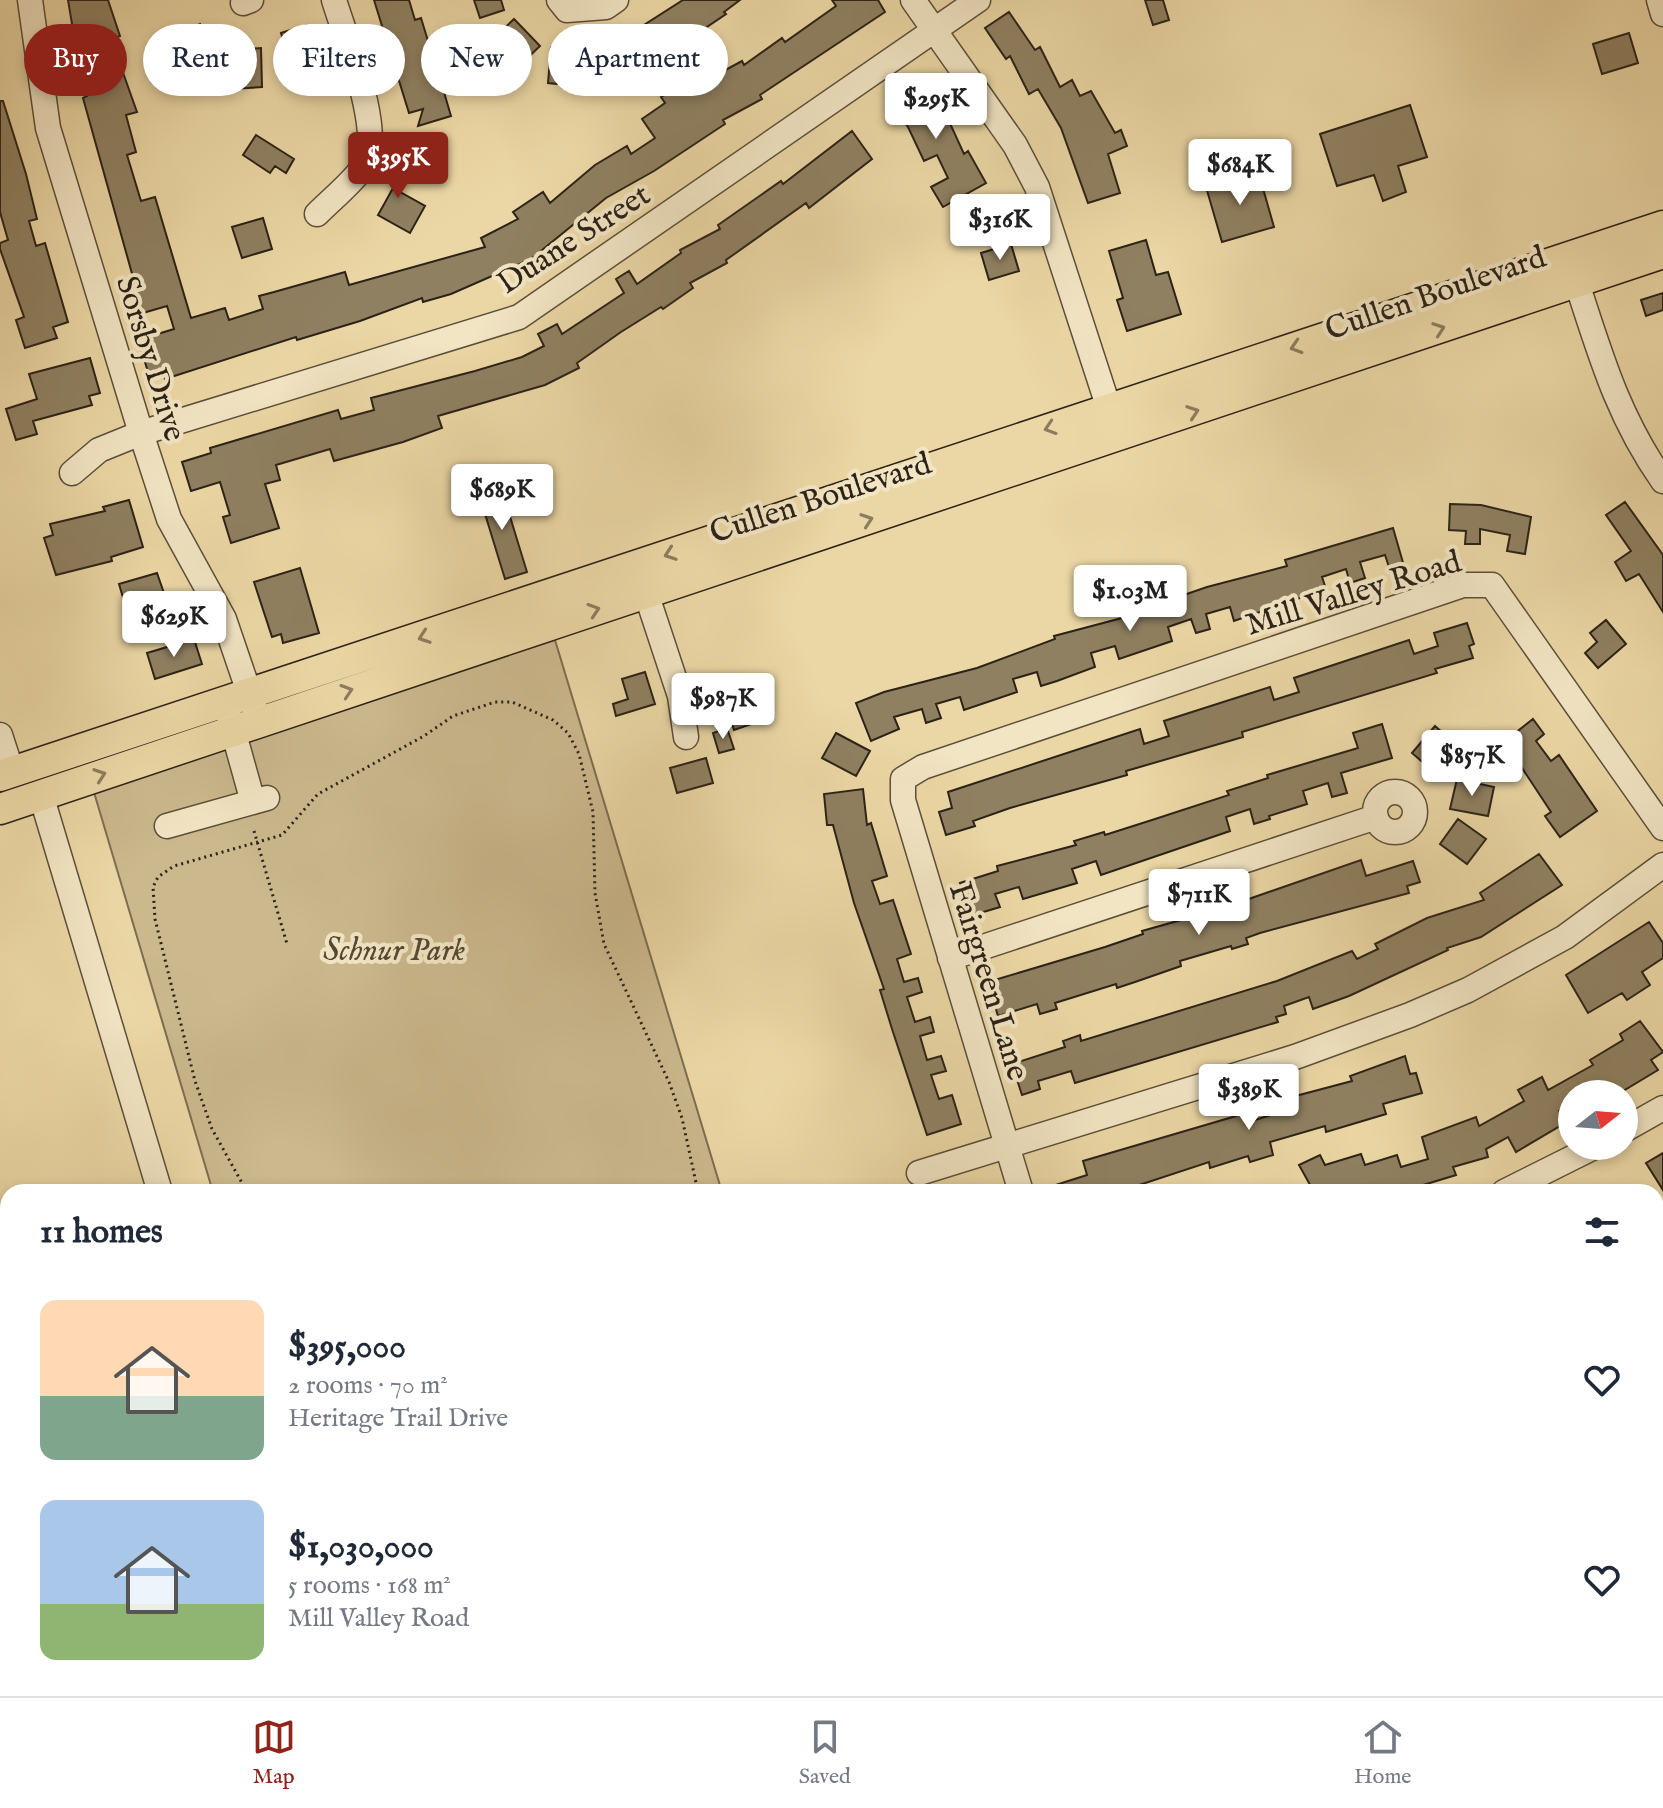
<!DOCTYPE html>
<html lang="en">
<head>
<meta charset="utf-8">
<style>
  :root { --surface:#fff; --page:#f6f6f7; --text:#1f2937; --muted:#747a83; --line:#e0e1e3; --accent:#8f2418 }
  body { margin:0; font-family:"IM FELL English",serif; background:var(--page); color:var(--text); height:100vh; display:flex; flex-direction:column; font-size:30px; white-space:nowrap }
  * { box-sizing:border-box; margin:0 }
  p { font-size:26px; color:var(--muted) }
  .icon { flex:none; width:44px; height:44px; fill:none; stroke:currentColor; stroke-width:2; stroke-linecap:round; stroke-linejoin:round }
  .map { position:relative; flex:1; overflow:hidden }
  .details { position:absolute; left:0px; top:1184px; width:1664px; height:512px; display:flex; flex-direction:column; background:var(--surface); border-radius:24px 24px 0 0; box-shadow:0 4px 12px #0003 }
  .details>* { flex:none }
  .hud { position:absolute; left:24px; top:24px; width:800px; height:72px; display:flex; gap:16px }
  .needle { width:52px; rotate:73deg }
  .buttons { position:absolute; left:1558px; top:1080px; display:grid; gap:16px }
  .buttons a { display:grid; place-items:center; width:80px; height:80px; border-radius:50%; background:var(--surface); box-shadow:0 4px 12px #0003; font-size:40px }
  .price { position:absolute; translate:-50% -68px; padding:0 18px; border-radius:8px; background:#fff; color:#222; font-size:26px; line-height:52px; filter:drop-shadow(0 2px 4px #0008) }
  .price::after { content:''; position:absolute; left:50%; top:48px; width:24px; height:18px; margin-left:-12px; background:inherit; clip-path:polygon(0 0,100% 0,50% 100%) }
  .price.selected { background:var(--accent); color:#fff }
  ul { padding:0; list-style:none }
  li { display:flex; align-items:center; gap:24px; height:200px; padding:0 40px }
  li span { display:grid; place-items:center; flex:none; width:224px; height:160px; border-radius:16px; color:#555 }
  li>.icon { margin-inline-start:auto }
  span .icon { width:96px; height:96px; fill:#fffc; stroke-width:1 }
  li b { font-size:34px }
  h2 { display:flex; justify-content:space-between; align-items:center; height:96px; padding:0 40px; font-size:34px }
  .chip { padding:0 28px; border-radius:36px; background:var(--surface); box-shadow:0 4px 12px #0003; font-size:28px; line-height:72px }
  .chip.selected { background:var(--accent); color:#fff }
  .tabs { display:flex; justify-content:space-around; align-items:center; height:112px; border-top:2px solid var(--line); background:var(--surface); font-size:22px; color:var(--muted) }
  .tabs a { display:grid; justify-items:center; gap:4px }
  .tabs .selected { color:var(--accent) }
  .map>svg:first-child { display:block }
  .green { fill:#cbb88d; stroke:#7c6d52; stroke-width:2 }
  .building { fill:#8f8061; stroke:#2c2217; stroke-width:2 }
  .lines { fill:none; stroke-linecap:round; stroke-linejoin:round }
  .minor-casing { stroke:#5c4f3a; stroke-width:27 }
  .major-casing { stroke:#2c2217; stroke-width:33 }
  .path { stroke:#2c2217; stroke-width:3; stroke-dasharray:2 4; stroke-linecap:butt }
  .minor { stroke:#f2e5c4; stroke-width:24 }
  .major { stroke:#ebd7a5; stroke-width:30 }
  .oneway { stroke:#8c7c5e }
  .labels { text-anchor:middle; stroke-width:8; stroke-linejoin:round; paint-order:stroke }
  .street-label { font-size:32px; fill:#2c2217; stroke:#f2e5c4 }
  .park-label { font-size:32px; font-style:italic; fill:#544834; stroke:#f2e5c4 }
</style>
</head>
<body>
<div class="map">
<svg width="1663" height="1696" viewBox="0 0 1663 1696">
  <rect width="100%" height="100%" fill="#ebd7a5"/>
  <filter id="stains"><feTurbulence type="fractalNoise" baseFrequency=".0025" numOctaves="4"/><feColorMatrix values="0 0 0 0 .2 0 0 0 0 .09 0 0 0 0 .02 0 0 0 .5 -.17"/></filter>
  <radialGradient id="worn" r=".72"><stop offset=".6" stop-color="#630" stop-opacity="0"/><stop offset="1" stop-color="#630" stop-opacity=".3"/></radialGradient>
  <path class="green" d="M 555,640 L 722,1192 L 213,1192 L 93,789 Z
    M 174,1688 L 1069,1688 L 1072,1696 L 177,1696 Z"/>
  <path class="building" d="M 68,0 L 108,0 L 120,36 L 111,39 L 137,112 L 126,115 L 136,152 L 127,155 L 141,201 L 155,197 L 191,318 L 225,308 L 229,320 L 263,309 L 259,296 L 274,292 L 345,272 L 349,285 L 485,247 L 481,238 L 518,219 L 513,212 L 543,192 L 550,203 L 595,165 L 627,146 L 631,154 L 655,138 L 642,119 L 665,103 L 661,97 L 695,76 L 700,84 L 742,61 L 744,65 L 782,38 L 785,42 L 836,6 L 832,0 L 878,0 L 885,12 L 760,95 L 762,99 L 723,120 L 725,124 L 654,171 L 606,198 L 531,259 L 451,294 L 423,302 L 422,298 L 360,321 L 297,340 L 296,337 L 165,379 L 162,371 L 149,375 L 138,340 L 174,329 L 167,306 L 143,313 L 83,98 L 87,96 L 76,61 L 90,57 L 82,34 L 74,36 Z
    M 374,0 L 409,0 L 415,20 L 421,18 L 432,54 L 437,52 L 446,80 L 441,82 L 451,116 L 418,126 L 423,109 L 409,113 Z
    M 474,0 L 501,0 L 504,10 L 480,18 Z
    M 683,0 L 740,0 L 724,12 L 726,14 L 695,35 L 693,31 L 618,82 L 600,53 Z
    M 1145,0 L 1163,0 L 1169,20 L 1153,25 Z
    M 1009,12 L 1035,50 L 1040,47 L 1060,87 L 1072,80 L 1080,96 L 1091,91 L 1115,133 L 1121,130 L 1127,146 L 1108,154 L 1120,193 L 1088,203 L 1061,128 L 1038,89 L 1029,94 L 1010,56 L 1006,59 L 985,28 Z
    M 514,19 L 540,46 L 517,68 L 491,41 Z
    M 200,24 L 212,52 L 185,64 L 173,36 Z
    M 307,25 L 318,62 L 292,70 L 281,33 Z
    M 1629,33 L 1638,63 L 1602,74 L 1593,44 Z
    M 551,47 L 588,51 L 585,87 L 548,83 Z
    M 261,48 L 262,87 L 233,89 L 231,50 Z
    M 914,76 L 948,119 L 964,154 L 968,151 L 986,183 L 943,207 L 931,187 L 948,178 L 937,155 L 924,161 L 908,127 L 886,98 Z
    M 0,101 L 3,101 L 26,174 L 37,219 L 29,221 L 36,246 L 45,243 L 68,322 L 53,327 L 57,338 L 25,348 L 16,320 L 24,317 L 0,249 L 0,243 L 8,240 L 0,212 Z
    M 1410,105 L 1427,157 L 1398,166 L 1406,192 L 1383,201 L 1374,175 L 1337,186 L 1320,134 Z
    M 852,131 L 872,159 L 809,208 L 806,203 L 726,260 L 727,263 L 690,283 L 693,288 L 663,309 L 661,307 L 621,332 L 577,363 L 579,368 L 545,385 L 438,416 L 442,428 L 403,442 L 334,461 L 330,449 L 276,465 L 280,480 L 265,484 L 279,528 L 231,543 L 223,517 L 230,515 L 220,482 L 191,491 L 182,462 L 211,453 L 210,448 L 338,410 L 341,419 L 374,410 L 371,398 L 475,371 L 522,357 L 544,346 L 538,334 L 557,324 L 562,334 L 624,293 L 616,279 L 629,271 L 637,284 L 681,253 L 680,250 L 720,229 L 718,225 L 781,181 L 783,184 Z
    M 256,135 L 294,159 L 286,173 L 275,166 L 270,173 L 243,155 Z
    M 414,142 L 447,152 L 441,176 L 407,166 Z
    M 1258,171 L 1274,227 L 1222,242 L 1206,187 Z
    M 393,188 L 425,206 L 410,233 L 378,215 Z
    M 263,218 L 272,249 L 242,258 L 232,227 Z
    M 1146,240 L 1156,275 L 1168,272 L 1181,314 L 1127,331 L 1117,300 L 1123,298 L 1109,251 Z
    M 1011,244 L 1019,271 L 989,280 L 981,253 Z
    M 1663,293 L 1663,310 L 1646,316 L 1641,300 Z
    M 90,358 L 100,393 L 89,396 L 92,405 L 33,421 L 37,434 L 16,440 L 6,409 L 37,399 L 29,374 Z
    M 500,484 L 527,572 L 505,579 L 478,491 Z
    M 129,500 L 143,547 L 111,557 L 112,561 L 56,575 L 44,538 L 53,535 L 50,524 L 105,511 L 103,507 Z
    M 1625,502 L 1663,555 L 1663,612 L 1639,574 L 1626,581 L 1615,562 L 1631,551 L 1606,515 Z
    M 1450,504 L 1481,505 L 1531,517 L 1525,554 L 1507,551 L 1510,535 L 1480,529 L 1480,544 L 1465,544 L 1466,531 L 1449,530 Z
    M 1393,528 L 1404,566 L 1390,570 L 1385,555 L 1360,562 L 1365,578 L 1350,583 L 1346,569 L 1322,577 L 1326,589 L 1234,621 L 1230,607 L 1206,614 L 1210,629 L 1196,633 L 1191,619 L 1168,627 L 1172,641 L 1119,659 L 1115,646 L 1091,653 L 1095,667 L 1057,681 L 1041,686 L 1037,672 L 1013,679 L 1017,692 L 964,710 L 960,697 L 936,704 L 941,718 L 926,723 L 922,709 L 894,717 L 899,729 L 871,741 L 856,703 L 884,692 L 977,668 L 1055,639 L 1054,636 L 1171,605 L 1169,600 L 1207,587 L 1287,566 L 1285,560 Z
    M 300,568 L 319,633 L 283,643 L 281,634 L 272,637 L 254,582 Z
    M 157,573 L 165,596 L 126,608 L 119,584 Z
    M 1606,620 L 1626,644 L 1598,668 L 1585,653 L 1597,642 L 1590,633 Z
    M 1467,623 L 1474,644 L 1469,646 L 1473,658 L 1435,669 L 1437,673 L 1242,732 L 1243,737 L 1126,771 L 1127,775 L 1010,808 L 973,821 L 975,826 L 946,835 L 939,812 L 952,808 L 948,792 L 1140,729 L 1144,744 L 1169,736 L 1164,721 L 1270,687 L 1274,700 L 1299,692 L 1294,678 L 1409,640 L 1414,654 L 1438,646 L 1434,633 Z
    M 194,639 L 202,664 L 155,679 L 147,653 Z
    M 645,672 L 655,704 L 616,716 L 613,704 L 628,699 L 622,679 Z
    M 753,708 L 757,722 L 734,730 L 729,715 Z
    M 1533,719 L 1544,734 L 1536,741 L 1551,761 L 1559,755 L 1597,811 L 1560,837 L 1545,816 L 1551,812 L 1522,768 L 1520,770 L 1501,744 Z
    M 1382,724 L 1392,758 L 1341,773 L 1347,793 L 1332,797 L 1328,783 L 1303,791 L 1307,804 L 1269,816 L 1270,819 L 1254,824 L 1250,809 L 1226,817 L 1230,831 L 1101,875 L 1096,861 L 1072,869 L 1077,883 L 1023,899 L 1019,887 L 995,894 L 1000,907 L 970,916 L 960,883 L 998,871 L 997,866 L 1076,845 L 1074,841 L 1104,832 L 1105,835 L 1152,820 L 1229,795 L 1227,791 L 1268,778 L 1267,775 L 1358,748 L 1353,733 Z
    M 1435,726 L 1458,746 L 1435,773 L 1412,753 Z
    M 727,728 L 734,749 L 719,753 L 713,733 Z
    M 836,733 L 870,751 L 856,776 L 822,758 Z
    M 706,758 L 713,783 L 677,793 L 670,768 Z
    M 1457,779 L 1494,787 L 1488,816 L 1450,809 Z
    M 863,789 L 867,825 L 871,823 L 887,876 L 872,881 L 880,904 L 893,900 L 911,954 L 897,959 L 904,982 L 918,978 L 922,992 L 907,997 L 915,1022 L 930,1017 L 934,1032 L 920,1036 L 927,1060 L 941,1056 L 946,1071 L 931,1075 L 939,1099 L 952,1095 L 961,1124 L 927,1135 L 892,1029 L 880,990 L 884,989 L 854,903 L 833,825 L 827,825 L 824,794 Z
    M 1458,819 L 1486,839 L 1467,864 L 1440,844 Z
    M 1539,854 L 1562,885 L 1481,937 L 1447,948 L 1448,950 L 1349,996 L 1313,1009 L 1309,997 L 1284,1006 L 1286,1014 L 1276,1017 L 1278,1022 L 1075,1083 L 1071,1071 L 1038,1081 L 1040,1089 L 1022,1095 L 1012,1064 L 1065,1047 L 1063,1041 L 1080,1035 L 1081,1041 L 1277,981 L 1352,951 L 1357,959 L 1378,949 L 1375,944 L 1427,918 L 1484,900 L 1480,893 Z
    M 1361,860 L 1366,876 L 1413,861 L 1420,882 L 1407,886 L 1409,893 L 1260,933 L 1246,938 L 1248,944 L 1232,949 L 1231,946 L 1180,961 L 1181,966 L 1135,982 L 1117,988 L 1116,984 L 1055,1003 L 1057,1009 L 1040,1014 L 1037,1004 L 998,1016 L 988,982 L 1105,947 L 1143,934 L 1142,931 L 1220,909 Z
    M 1649,922 L 1663,943 L 1663,958 L 1642,972 L 1650,985 L 1627,1000 L 1622,993 L 1588,1013 L 1566,975 Z
    M 1640,1021 L 1663,1052 L 1651,1060 L 1658,1070 L 1618,1094 L 1572,1094 L 1572,1105 L 1559,1111 L 1565,1123 L 1516,1152 L 1508,1137 L 1486,1149 L 1488,1157 L 1453,1167 L 1456,1175 L 1420,1186 L 1422,1192 L 1402,1192 L 1400,1185 L 1364,1192 L 1314,1192 L 1299,1165 L 1320,1155 L 1325,1165 L 1361,1154 L 1365,1165 L 1397,1155 L 1401,1167 L 1428,1159 L 1422,1137 L 1476,1117 L 1479,1126 L 1524,1101 L 1518,1090 L 1542,1077 L 1548,1090 L 1593,1065 L 1590,1060 L 1623,1040 L 1620,1034 Z
    M 1405,1056 L 1410,1074 L 1416,1073 L 1422,1093 L 1383,1104 L 1386,1114 L 1326,1132 L 1325,1126 L 1270,1142 L 1273,1155 L 1250,1162 L 1248,1156 L 1210,1168 L 1209,1162 L 1118,1192 L 1043,1192 L 1043,1189 L 1087,1175 L 1083,1161 L 1236,1116 L 1235,1113 L 1249,1109 L 1252,1121 L 1277,1113 L 1273,1102 L 1352,1081 L 1350,1076 Z
    M 1663,1153 L 1663,1190 L 1646,1163 Z"/>
  <g class="lines">
    <g class="minor-casing">
      <path id="minor" d="M 30,0 L 48,128 L 141,433 L 169,519 L 224,619 L 255,710
        M 559,0 L 567,10 L 606,7 L 616,0
        M 913,0 L 1015,145 L 1037,187 L 1114,424
        M 1659,0 L 1663,14
        M 243,3 L 251,0
        M 317,214 C 332,199 352,183 364,166 C 385,133 345,37 334,0
        M 1572,268 C 1598,346 1615,413 1663,481
        M 72,473 L 99,450 L 141,433 L 519,317 L 978,0
        M 646,593 L 680,696 L 686,737
        M 229,716 L 253,802
        M 0,735 L 12,772
        M1375 812a20 20 0 1 1 40 0a20 20 0 1 1-40 0Z
        M 41,795 L 160,1192
        M 167,826 L 267,798
        M 950,958 L 1376,817
        M 1624,1130 L 1663,1108
        M 919,1173 L 1295,1057 L 1410,1015 L 1468,990 L 1565,937 L 1663,865
        M 1021,1192 L 903,800 L 903,779 L 923,767 L 1463,585 L 1492,585 L 1663,828
        M 1504,1192 L 1596,1146
        M 1656,1350 L 1663,1346
        M 1656,1570 L 1663,1566
        M 1169,1688 L 1172,1696
        M 1258,1696 L 1283,1688"/>
    </g>
    <g class="major-casing">
      <path id="major" d="M 0,776 L 1663,226
        M 0,809 L 1663,253"/>
    </g>
    <path class="path" d="M 254,831 L 287,944
      M 247,1192 L 212,1129 L 195,1081 L 155,919 L 153,887 L 158,877 L 174,866 L 282,835 L 318,794 L 424,736 L 453,716 L 495,702 L 512,702 L 553,720 L 568,733 L 579,754 L 593,812 L 595,893 L 604,944 L 669,1082 L 682,1118 L 698,1192"/>
    <use href="#minor" class="minor"/>
    <use href="#major" class="major"/>
  </g>
  <defs><path id="oneway-chevron" d="M-2-3.5L2.5 0L-2 3.5" fill="none" stroke-width="1.6" stroke-linecap="round" stroke-linejoin="round" transform="scale(2)"/></defs>
  <g class="oneway">
    <use href="#oneway-chevron" transform="translate(1439 329) rotate(-19)"/>
    <use href="#oneway-chevron" transform="translate(1296 347) rotate(163)"/>
    <use href="#oneway-chevron" transform="translate(1193 412) rotate(-19)"/>
    <use href="#oneway-chevron" transform="translate(1050 428) rotate(162)"/>
    <use href="#oneway-chevron" transform="translate(867 520) rotate(-19)"/>
    <use href="#oneway-chevron" transform="translate(670 554) rotate(161)"/>
    <use href="#oneway-chevron" transform="translate(594 610) rotate(-18)"/>
    <use href="#oneway-chevron" transform="translate(424 637) rotate(161)"/>
    <use href="#oneway-chevron" transform="translate(347 691) rotate(-18)"/>
    <use href="#oneway-chevron" transform="translate(100 775) rotate(-19)"/>
  </g>
  <g class="labels">
    <g class="street-label">
      <text transform="translate(573 238) rotate(-33)" y="11">Duane Street</text>
      <text transform="translate(1435 292) rotate(-19)" y="11">Cullen Boulevard</text>
      <text transform="translate(152 358) rotate(73)" y="11">Sorsby Drive</text>
      <text transform="translate(820 497) rotate(-18)" y="11">Cullen Boulevard</text>
      <text transform="translate(1353 592) rotate(-17)" y="11">Mill Valley Road</text>
      <text transform="translate(990 981) rotate(73)" y="11">Fairgreen Lane</text>
    </g>
    <g class="park-label">
      <text x="394" y="960">Schnur Park</text>
    </g>
  </g>
  <rect width="100%" height="100%" filter="url(#stains)"/>
  <rect width="100%" height="100%" fill="url(#worn)"/>
</svg>
<div class="buttons">
<a><svg class="needle" viewBox="-14 -14 28 28"><path d="M0-13l5 13h-10z" fill="#e53935"/><path d="M0 13l5-13h-10z" fill="#747a83"/></svg></a>
</div>
<b class="price" style="left:936px;top:141px">$295K</b>
<b class="price selected" style="left:398px;top:200px">$395K</b>
<b class="price" style="left:1240px;top:207px">$684K</b>
<b class="price" style="left:1000px;top:262px">$316K</b>
<b class="price" style="left:502px;top:532px">$689K</b>
<b class="price" style="left:1130px;top:633px">$1.03M</b>
<b class="price" style="left:174px;top:659px">$629K</b>
<b class="price" style="left:723px;top:741px">$987K</b>
<b class="price" style="left:1472px;top:798px">$857K</b>
<b class="price" style="left:1199px;top:937px">$711K</b>
<b class="price" style="left:1249px;top:1132px">$389K</b>
<div class="hud">
<a class="chip selected">Buy</a>
<a class="chip">Rent</a>
<a class="chip">Filters</a>
<a class="chip">New</a>
<a class="chip">Apartment</a>
</div>
<section class="details">
<h2>11 homes<svg class="icon" aria-label="filters" viewBox="0 0 24 24"><path d="M4 7h16M4 17h16"/><circle cx="9" cy="7" r="2"/><circle cx="15" cy="17" r="2"/></svg></h2>
<ul>
<li><span style="background:linear-gradient(#ffd9b3 60%,#7fa58c 0)"><svg class="icon" aria-label="home" viewBox="0 0 24 24"><path d="M3 11l9-7 9 7M6 9v11h12V9"/></svg></span><div><b>$395,000</b><p>2 rooms · 70 m²</p><p>Heritage Trail Drive</p></div><svg class="icon" aria-label="heart" viewBox="0 0 24 24"><path d="M12 20l-8-8c-3-5 5-10 8-4 3-6 11-1 8 4z"/></svg></li>
<li><span style="background:linear-gradient(#a9c7e8 65%,#8fb573 0)"><svg class="icon" aria-label="home" viewBox="0 0 24 24"><path d="M3 11l9-7 9 7M6 9v11h12V9"/></svg></span><div><b>$1,030,000</b><p>5 rooms · 168 m²</p><p>Mill Valley Road</p></div><svg class="icon" aria-label="heart" viewBox="0 0 24 24"><path d="M12 20l-8-8c-3-5 5-10 8-4 3-6 11-1 8 4z"/></svg></li>
</ul>
</section>
</div>
<nav class="tabs">
<a class="selected"><svg class="icon" aria-label="map" viewBox="0 0 24 24"><path d="M3 6l6-2 6 2 6-2v14l-6 2-6-2-6 2zM9 4v14M15 6v14"/></svg>Map</a>
<a><svg class="icon" aria-label="saved" viewBox="0 0 24 24"><path d="M7 4h10v16l-5-4-5 4z"/></svg>Saved</a>
<a><svg class="icon" aria-label="home" viewBox="0 0 24 24"><path d="M3 11l9-7 9 7M6 9v11h12V9"/></svg>Home</a>
</nav>
</body>
</html>
